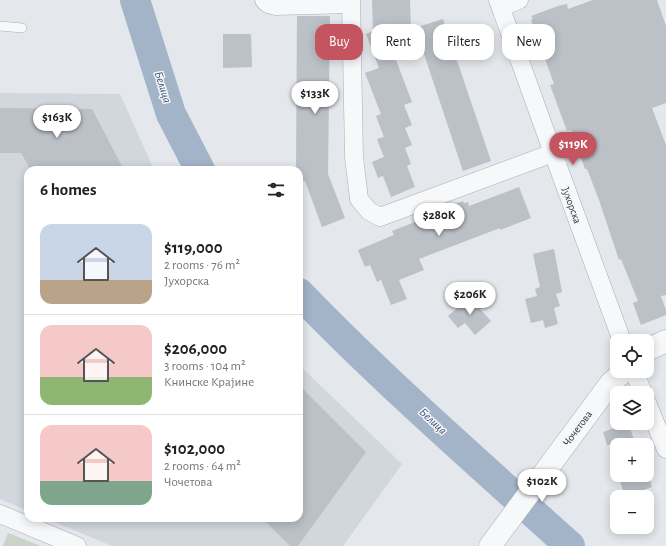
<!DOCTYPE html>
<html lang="en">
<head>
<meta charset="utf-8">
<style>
  :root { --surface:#fff; --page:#f2f2f2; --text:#222; --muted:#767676; --line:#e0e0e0; --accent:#c45560 }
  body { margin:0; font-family:"Alegreya Sans",sans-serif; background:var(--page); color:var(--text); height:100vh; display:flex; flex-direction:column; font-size:15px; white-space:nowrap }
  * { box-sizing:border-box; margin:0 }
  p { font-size:13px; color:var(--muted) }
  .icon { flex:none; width:22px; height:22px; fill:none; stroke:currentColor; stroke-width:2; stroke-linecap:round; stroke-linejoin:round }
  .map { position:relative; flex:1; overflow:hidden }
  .side { position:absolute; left:24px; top:166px; width:279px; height:356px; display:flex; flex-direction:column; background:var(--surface); border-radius:12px; box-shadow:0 2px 10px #0003 }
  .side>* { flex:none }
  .guide { position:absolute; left:315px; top:24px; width:291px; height:36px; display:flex; gap:8px }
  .controls { position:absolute; left:610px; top:334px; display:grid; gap:8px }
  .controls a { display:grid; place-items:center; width:44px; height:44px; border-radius:8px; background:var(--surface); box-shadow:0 2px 10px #0003; font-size:20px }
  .price { position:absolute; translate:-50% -34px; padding:0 9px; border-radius:14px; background:#fff; color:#222; font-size:13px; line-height:26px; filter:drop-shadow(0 1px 2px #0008) }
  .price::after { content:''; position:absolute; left:50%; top:24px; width:12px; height:9px; margin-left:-6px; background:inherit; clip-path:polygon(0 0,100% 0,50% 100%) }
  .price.current { background:var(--accent); color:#fff }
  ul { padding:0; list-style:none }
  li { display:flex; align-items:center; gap:12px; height:100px; padding:0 16px }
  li+li { border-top:1px solid var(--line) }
  li span { display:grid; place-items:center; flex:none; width:112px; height:80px; border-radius:12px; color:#555 }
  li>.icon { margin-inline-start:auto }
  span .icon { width:48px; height:48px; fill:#fffc; stroke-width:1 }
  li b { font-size:17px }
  h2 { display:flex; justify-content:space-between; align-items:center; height:48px; padding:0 16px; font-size:17px }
  .tag { padding:0 14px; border-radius:12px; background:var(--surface); box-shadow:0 2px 10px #0003; font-size:14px; line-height:36px }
  .tag.current { background:var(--accent); color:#fff }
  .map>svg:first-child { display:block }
  .built { fill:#d2d6dd }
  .green { fill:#c9d4c6 }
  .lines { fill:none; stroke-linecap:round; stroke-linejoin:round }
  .river { stroke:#a3b3c8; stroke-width:30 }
  .building { fill:#bcc0c7 }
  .service-casing { stroke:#a9aeb5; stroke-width:10 }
  .minor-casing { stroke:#a9aeb5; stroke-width:19 }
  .tertiary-casing { stroke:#a9aeb5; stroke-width:23 }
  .service { stroke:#f7f8f9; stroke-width:9 }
  .minor { stroke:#f7f8f9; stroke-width:18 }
  .tertiary { stroke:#f7f8f9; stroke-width:22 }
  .labels { text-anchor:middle; stroke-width:3; stroke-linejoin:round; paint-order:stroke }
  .street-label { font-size:11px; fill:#2d3442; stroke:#f4f5f8 }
  .water-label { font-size:12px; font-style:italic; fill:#3a5173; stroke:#f4f5f8 }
</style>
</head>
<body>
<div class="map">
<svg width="666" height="546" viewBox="0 0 666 546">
  <rect width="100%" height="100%" fill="#e4e7eb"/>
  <path class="built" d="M 0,93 L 120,94 L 154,170 L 28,170 L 28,511 L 0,499 Z
    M 299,365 L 402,464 L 343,546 L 112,546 L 45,518 L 299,518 Z"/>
  <path class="green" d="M 8,533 L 41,546 L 3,546 Z"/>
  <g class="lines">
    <path class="river" d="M 135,0 L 171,114 L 200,170
      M 299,293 C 385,382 478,463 570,546"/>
  </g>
  <path class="building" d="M 372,0 L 410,0 L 411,29 L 443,19 L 491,161 L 463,171 L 420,42 L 393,52 L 412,102 L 404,105 L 412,125 L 405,128 L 412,145 L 405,148 L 411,164 L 407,166 L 415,187 L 391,197 L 383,176 L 378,178 L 372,162 L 384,157 L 377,139 L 384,137 L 376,116 L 381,114 L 365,73 L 379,68 L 366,34 L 373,31 Z
    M 593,0 L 657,0 L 666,26 L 666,103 L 652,108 L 666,145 L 666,295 L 661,296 L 666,310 L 666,315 L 641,325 L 633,303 L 638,301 L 621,259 L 619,260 L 599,200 L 587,169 L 585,169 L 571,130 L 567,131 L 550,85 L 554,84 L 531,20 L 533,19 L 531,16 L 558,6 L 567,4 L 568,9 Z
    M 297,16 L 330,16 L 328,174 L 345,218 L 322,227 L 305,181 L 299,181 L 299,170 L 296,170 Z
    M 223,34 L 251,34 L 252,67 L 223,68 Z
    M 0,108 L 92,109 L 124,170 L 31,170 L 21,153 L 0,153 Z
    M 519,187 L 531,218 L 500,230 L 500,228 L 419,259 L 424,270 L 399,280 L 407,299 L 391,305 L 381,280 L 377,282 L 370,265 L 365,267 L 358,250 L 394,235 L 392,231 L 445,210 L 444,208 L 463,201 L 464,203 L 468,202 L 469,206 Z
    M 554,249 L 562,292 L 556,294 L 560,306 L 554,308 L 558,324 L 545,328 L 543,320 L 531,323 L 525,299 L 537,296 L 535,289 L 540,287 L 533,254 Z
    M 472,295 L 483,307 L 480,309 L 491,321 L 475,335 L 465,323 L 458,328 L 448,316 Z
    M 299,385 L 366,452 L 298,546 L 290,546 L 262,518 L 299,518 Z
    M 628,423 L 636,445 L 607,445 L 603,432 Z
    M 648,473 L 652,487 L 625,496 L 618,475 L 647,475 Z"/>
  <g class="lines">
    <g class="service-casing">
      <path id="service" d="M 0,26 L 22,28"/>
    </g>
    <g class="minor-casing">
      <path id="minor" d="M 264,0 L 268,4 L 276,6 L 351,4
        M 351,0 L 354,157 L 359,199 L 369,211 L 380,217 L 553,153
        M 498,0 L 553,153 L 622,341
        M 501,7 L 519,0
        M 634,371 L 643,393
        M 647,403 L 666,449
        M 0,514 L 77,546"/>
    </g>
    <g class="tertiary-casing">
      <path id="tertiary" d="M 647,350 L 666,341
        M 490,546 L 610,384 L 624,371"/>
    </g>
    <use href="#service" class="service"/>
    <use href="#minor" class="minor"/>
    <use href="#tertiary" class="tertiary"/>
  </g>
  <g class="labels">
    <g class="street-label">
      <text transform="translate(572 205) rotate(70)" y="4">Јухорска</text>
      <text transform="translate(577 428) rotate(-53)" y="4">Чочетова</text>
    </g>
    <g class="water-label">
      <text transform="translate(163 87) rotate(73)" y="4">Белица</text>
      <text transform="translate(433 421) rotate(43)" y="4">Белица</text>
    </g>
  </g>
</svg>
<div class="controls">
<a><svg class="icon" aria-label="locate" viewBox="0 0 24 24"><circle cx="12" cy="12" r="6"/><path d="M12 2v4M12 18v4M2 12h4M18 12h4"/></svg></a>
<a><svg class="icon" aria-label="layers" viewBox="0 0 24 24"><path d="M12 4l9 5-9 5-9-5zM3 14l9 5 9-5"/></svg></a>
<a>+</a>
<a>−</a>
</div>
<b class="price" style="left:315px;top:115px">$133K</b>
<b class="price" style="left:57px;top:139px">$163K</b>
<b class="price current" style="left:573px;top:166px">$119K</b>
<b class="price" style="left:439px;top:237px">$280K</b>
<b class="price" style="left:470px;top:316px">$206K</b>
<b class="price" style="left:542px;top:503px">$102K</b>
<div class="guide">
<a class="tag current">Buy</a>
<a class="tag">Rent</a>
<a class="tag">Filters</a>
<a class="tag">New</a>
</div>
<section class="side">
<h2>6 homes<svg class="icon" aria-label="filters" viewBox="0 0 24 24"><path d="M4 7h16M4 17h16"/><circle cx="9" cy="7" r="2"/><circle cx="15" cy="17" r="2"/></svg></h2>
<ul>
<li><span style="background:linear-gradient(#c9d6e8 70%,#b9a48a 0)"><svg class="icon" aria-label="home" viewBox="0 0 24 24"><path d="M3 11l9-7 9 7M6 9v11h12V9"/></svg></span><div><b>$119,000</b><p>2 rooms · 76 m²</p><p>Јухорска</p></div></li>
<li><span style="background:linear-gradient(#f6c9c9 65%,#8fb573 0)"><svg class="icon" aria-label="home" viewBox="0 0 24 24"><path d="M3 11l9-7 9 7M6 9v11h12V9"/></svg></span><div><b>$206,000</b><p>3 rooms · 104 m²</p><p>Книнске Крајине</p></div></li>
<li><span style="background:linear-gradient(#f6c9c9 70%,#7fa58c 0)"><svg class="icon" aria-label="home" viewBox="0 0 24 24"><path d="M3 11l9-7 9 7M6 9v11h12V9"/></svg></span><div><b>$102,000</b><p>2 rooms · 64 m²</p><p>Чочетова</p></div></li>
</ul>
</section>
</div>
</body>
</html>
